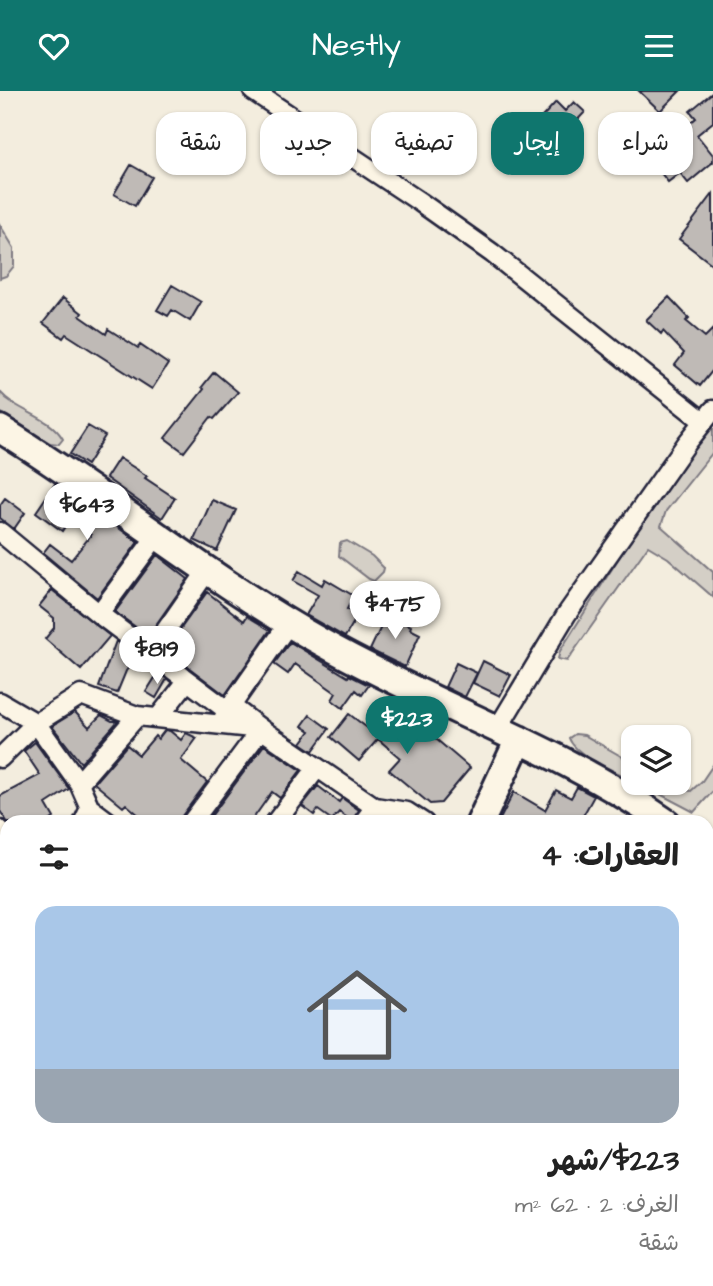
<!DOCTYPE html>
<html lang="ar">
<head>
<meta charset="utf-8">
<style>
  :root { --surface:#fff; --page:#f2f2f2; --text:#222; --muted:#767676; --accent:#0f766e }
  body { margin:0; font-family:"Architects Daughter","Playpen Sans Arabic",sans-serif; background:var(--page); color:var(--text); direction:rtl; height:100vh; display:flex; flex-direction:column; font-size:26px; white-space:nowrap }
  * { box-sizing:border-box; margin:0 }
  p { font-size:23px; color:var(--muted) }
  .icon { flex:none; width:38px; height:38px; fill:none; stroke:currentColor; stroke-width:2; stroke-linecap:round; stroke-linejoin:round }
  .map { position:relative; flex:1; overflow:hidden; direction:ltr }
  .panel { position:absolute; left:0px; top:724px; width:714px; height:471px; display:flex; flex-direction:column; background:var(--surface); border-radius:21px 21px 0 0; box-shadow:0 2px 5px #0004; direction:rtl }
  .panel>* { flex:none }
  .guide { position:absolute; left:21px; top:21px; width:672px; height:63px; direction:rtl; display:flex; gap:14px }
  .buttons { position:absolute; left:621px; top:634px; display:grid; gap:14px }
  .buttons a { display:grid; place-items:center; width:70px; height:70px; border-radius:14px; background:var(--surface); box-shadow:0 2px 5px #0004; font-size:35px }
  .price { position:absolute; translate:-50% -60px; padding:0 16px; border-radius:24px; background:#fff; color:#222; font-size:23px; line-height:46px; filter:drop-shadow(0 2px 4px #0008) }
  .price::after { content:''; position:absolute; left:50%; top:42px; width:21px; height:16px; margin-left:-10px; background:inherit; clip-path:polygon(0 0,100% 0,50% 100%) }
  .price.selected { background:var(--accent); color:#fff }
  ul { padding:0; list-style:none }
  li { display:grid; align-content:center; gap:14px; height:371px; padding:0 35px }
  li span { display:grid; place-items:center; height:217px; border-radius:21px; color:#555 }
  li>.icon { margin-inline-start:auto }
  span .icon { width:126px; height:126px; fill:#fffc; stroke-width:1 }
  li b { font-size:30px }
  h2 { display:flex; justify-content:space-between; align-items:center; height:84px; padding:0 35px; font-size:30px }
  .tag { padding:0 24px; border-radius:21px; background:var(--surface); box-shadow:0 2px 5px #0004; font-size:24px; line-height:63px }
  .tag.selected { background:var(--accent); color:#fff }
  header { display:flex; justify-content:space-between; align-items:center; height:91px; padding:0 35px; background:var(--accent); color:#fff; font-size:32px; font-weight:600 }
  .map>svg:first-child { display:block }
  .green { fill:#d4cfc6; stroke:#7b7880; stroke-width:2 }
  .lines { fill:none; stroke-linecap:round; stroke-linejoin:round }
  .canal { stroke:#aca7a6; stroke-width:16 }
  .building { fill:#bfbab6; stroke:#22223b; stroke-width:2 }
  .minor-casing { stroke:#22223b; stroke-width:23 }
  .secondary-casing { stroke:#22223b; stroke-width:32 }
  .minor { stroke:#fcf5e5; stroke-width:18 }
  .secondary { stroke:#fcf5e5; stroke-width:26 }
</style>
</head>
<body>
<header><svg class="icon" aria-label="menu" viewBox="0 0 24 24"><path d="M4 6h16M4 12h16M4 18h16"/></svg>Nestly<svg class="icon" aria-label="heart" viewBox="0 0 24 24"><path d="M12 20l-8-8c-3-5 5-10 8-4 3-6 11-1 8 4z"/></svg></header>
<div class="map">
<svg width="713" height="1195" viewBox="0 0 713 1195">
  <rect width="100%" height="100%" fill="#f3edde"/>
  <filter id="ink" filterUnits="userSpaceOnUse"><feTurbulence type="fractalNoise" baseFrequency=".0143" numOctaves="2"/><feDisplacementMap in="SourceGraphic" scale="14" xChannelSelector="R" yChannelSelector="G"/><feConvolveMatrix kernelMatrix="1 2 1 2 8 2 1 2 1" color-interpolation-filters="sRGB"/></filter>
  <g filter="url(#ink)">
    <path class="green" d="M 0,134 L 14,157 L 14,175 L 6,185 L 0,187 Z
      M 0,301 C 17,321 50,325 63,348 L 59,353 L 50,352 L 0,321 Z
      M 713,329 L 713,361 L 666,420 L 661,435 L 713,481 L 713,506 L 668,467 L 648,455 L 567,570 L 558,568 L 560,560 L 646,424 Z
      M 347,450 L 372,465 L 384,477 L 383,481 L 374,490 L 369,488 L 339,465 L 340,452 Z
      M 575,643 L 584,644 L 633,672 L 633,689 C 617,681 575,665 569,647 Z
      M 713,674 L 713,700 L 694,721 L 637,691 L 668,691 L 678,698 L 691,700 L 702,690 Z
      M 713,1001 L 713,1195 L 690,1195 L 692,1188 L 707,1188 L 707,1052 L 711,1030 L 707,1021 L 707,1010 Z"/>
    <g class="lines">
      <path class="canal" d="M 0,1041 L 7,1048
        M 557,1188 L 567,1195"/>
    </g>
    <path class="building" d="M 639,0 L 680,0 L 660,20 Z
      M 713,1 L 713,31 L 697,44 L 713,64 L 713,71 L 688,92 L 680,82 L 668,91 L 657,77 L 683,56 L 674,45 L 696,27 L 690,20 Z
      M 556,11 L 565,20 L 574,11 L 585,21 L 551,57 L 531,38 Z
      M 131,74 L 152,86 L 135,115 L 114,103 Z
      M 713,103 L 713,174 L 679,148 Z
      M 172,194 L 201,211 L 190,230 L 172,219 L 168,225 L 157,219 Z
      M 669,206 L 689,227 L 686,230 L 705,246 L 713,238 L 713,279 L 700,295 L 675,274 L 684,262 L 663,240 L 661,243 L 646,229 Z
      M 63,207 L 82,222 L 80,225 L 106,243 L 108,238 L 138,257 L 140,254 L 168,273 L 152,298 L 66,243 L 63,247 L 43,232 Z
      M 214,281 L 238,301 L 214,328 L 211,326 L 184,361 L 165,347 L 204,298 L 202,296 Z
      M 88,335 L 105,345 L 87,374 L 70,363 Z
      M 119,367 L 147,385 L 145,387 L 175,407 L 162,427 L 106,387 Z
      M 55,393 L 101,427 L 102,425 L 138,451 L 97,507 L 43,462 L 50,453 L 71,469 L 91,444 L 70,428 L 62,440 L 36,421 Z
      M 5,407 L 25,422 L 14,438 L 0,427 L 0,414 Z
      M 212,409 L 236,419 L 217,460 L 194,449 Z
      M 157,464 L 188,488 L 148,545 L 115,521 Z
      M 299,480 L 322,494 L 325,488 L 354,505 L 347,518 L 358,524 L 345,546 L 306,524 L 318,504 L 293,490 Z
      M 52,499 L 110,545 L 81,579 L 45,548 L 54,537 L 54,527 L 39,515 Z
      M 207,501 L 244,530 L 247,525 L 270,539 L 225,604 L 171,563 L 184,545 L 179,540 Z
      M 387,523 L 411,535 L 410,538 L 420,543 L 405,576 L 370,559 Z
      M 116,550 L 137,566 L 126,580 L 117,602 L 99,596 Z
      M 290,551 L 348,586 L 349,584 L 369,594 L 362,604 L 356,599 L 343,617 L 332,609 L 336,602 L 295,573 L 288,583 L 274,573 Z
      M 483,570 L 511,584 L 500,605 L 473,592 Z
      M 456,572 L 477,582 L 465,606 L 445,596 Z
      M 158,582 L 167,588 L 156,607 L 146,601 Z
      M 75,621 L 89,636 L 101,624 L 112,630 L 118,630 L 81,672 L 52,635 Z
      M 349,623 L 370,639 L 383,624 L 402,638 L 406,633 L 418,643 L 423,637 L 470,677 L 441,712 L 430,713 L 389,679 L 400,667 L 378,648 L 359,670 L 331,646 Z
      M 310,624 L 329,638 L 313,660 L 301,652 L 310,640 L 302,635 Z
      M 165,639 L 170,640 L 181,649 L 186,642 L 197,647 L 181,669 L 207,691 L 182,725 L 180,732 L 148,732 L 126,713 L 123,716 L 94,692 L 127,654 L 139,664 L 155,645 L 158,648 Z
      M 35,651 L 69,698 L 46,713 L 54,727 L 46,732 L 8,732 L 0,720 L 0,705 L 40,684 L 24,660 Z
      M 264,654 L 301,679 L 280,707 L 272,701 L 250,732 L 206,732 Z
      M 318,695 L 339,711 L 342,707 L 359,719 L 352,730 L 339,721 L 332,729 L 318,719 L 314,724 L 302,715 Z
      M 577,696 L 594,705 L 579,732 L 498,732 L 514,701 L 545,719 L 556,699 L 571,707 Z"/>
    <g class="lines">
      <g class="minor-casing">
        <path id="minor" d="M 253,0 L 420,111 L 492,162 L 703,330
          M 0,441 L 99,523 L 228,620
          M 99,523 L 158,443
          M 150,562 L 207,480
          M 0,611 L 36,632 L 79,692 L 90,717 L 83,732
          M 231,615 L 289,532
          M 158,627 L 187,590
          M 498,637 L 566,524 L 687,352 L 713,319
          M 0,667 L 36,632 L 81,604 L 137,625 L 261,638 L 375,716 L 407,721 L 424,732
          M 79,692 L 137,625
          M 90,717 L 110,732
          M 191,732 L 261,638 L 231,615 L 224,626
          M 275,732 L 317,677
          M 363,732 L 375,716
          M 0,739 L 7,750
          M 0,858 L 7,848
          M 0,896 L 7,902
          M 0,998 L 7,989
          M 369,1195 L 370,1188"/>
      </g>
      <g class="secondary-casing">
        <path id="secondary" d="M 0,338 C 110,406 210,489 323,552 C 436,616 560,657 667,732
          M 480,732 L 519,648
          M 707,760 L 713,765
          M 289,1195 L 289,1188"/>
      </g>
      <use href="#minor" class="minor"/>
      <use href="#secondary" class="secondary"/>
    </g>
  </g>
</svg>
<div class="buttons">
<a><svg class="icon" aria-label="layers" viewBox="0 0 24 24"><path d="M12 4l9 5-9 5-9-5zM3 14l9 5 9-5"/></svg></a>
</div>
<b class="price" style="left:87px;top:451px">$643</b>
<b class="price" style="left:395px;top:550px">$475</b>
<b class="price" style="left:157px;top:595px">$819</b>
<b class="price selected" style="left:407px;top:665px">$223</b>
<div class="guide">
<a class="tag">شراء</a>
<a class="tag selected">إيجار</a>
<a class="tag">تصفية</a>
<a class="tag">جديد</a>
<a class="tag">شقة</a>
</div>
<section class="panel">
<h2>العقارات: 4<svg class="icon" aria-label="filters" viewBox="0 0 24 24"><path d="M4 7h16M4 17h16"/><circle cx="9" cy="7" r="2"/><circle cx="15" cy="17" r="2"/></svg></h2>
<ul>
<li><span style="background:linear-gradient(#a9c7e8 75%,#9aa5b1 0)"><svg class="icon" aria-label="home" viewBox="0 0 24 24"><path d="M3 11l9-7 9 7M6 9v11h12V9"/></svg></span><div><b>$223/شهر</b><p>الغرف: 2 · 62 m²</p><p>شقة</p></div></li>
</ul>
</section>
</div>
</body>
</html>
